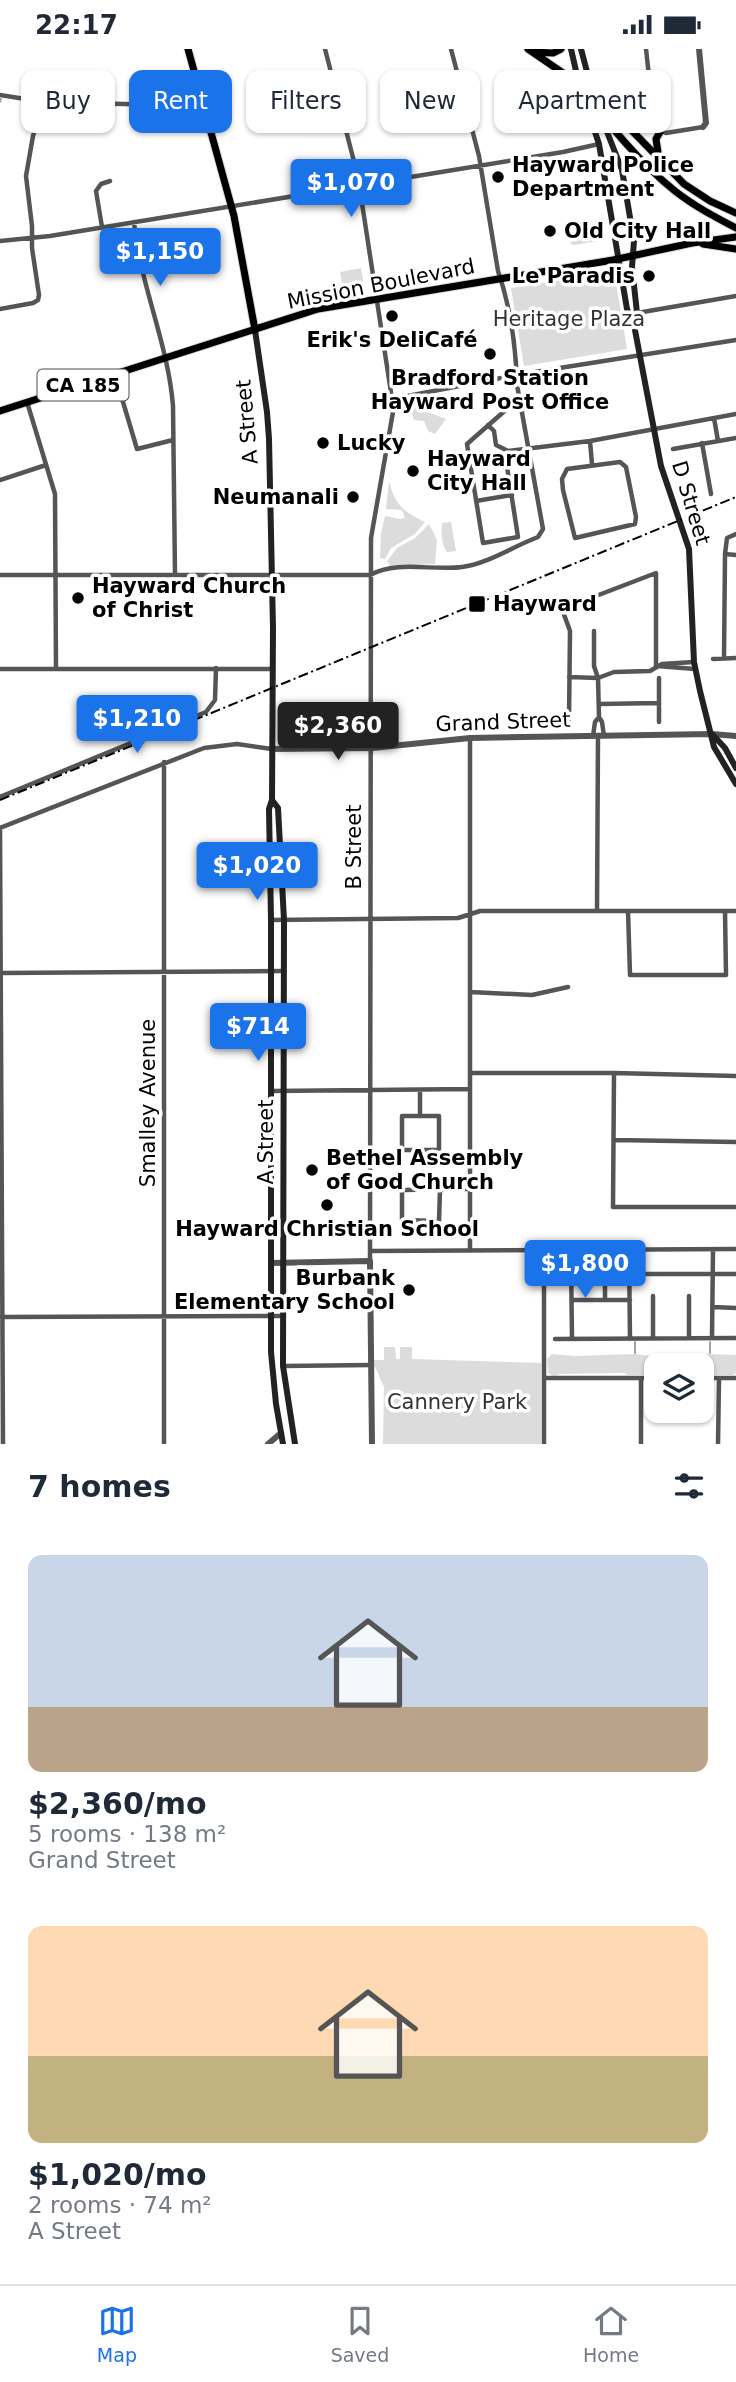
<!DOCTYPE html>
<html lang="en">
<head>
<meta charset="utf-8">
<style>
  :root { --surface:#fff; --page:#f2f2f3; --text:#1f2937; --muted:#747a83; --line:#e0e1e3; --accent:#1a73e8 }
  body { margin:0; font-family:"DejaVu Sans",sans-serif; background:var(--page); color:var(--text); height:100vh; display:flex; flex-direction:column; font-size:26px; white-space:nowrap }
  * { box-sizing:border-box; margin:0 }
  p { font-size:23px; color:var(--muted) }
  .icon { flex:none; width:38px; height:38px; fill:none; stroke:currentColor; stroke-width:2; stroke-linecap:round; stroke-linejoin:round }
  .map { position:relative; height:1395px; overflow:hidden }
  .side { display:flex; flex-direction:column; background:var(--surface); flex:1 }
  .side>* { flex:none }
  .banner { position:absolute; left:21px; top:21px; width:695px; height:63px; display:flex; gap:14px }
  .controls { position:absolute; left:644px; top:1304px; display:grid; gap:14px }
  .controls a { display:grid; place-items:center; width:70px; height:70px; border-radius:14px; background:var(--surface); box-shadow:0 2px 5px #0004; font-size:35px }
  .price { position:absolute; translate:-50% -60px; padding:0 16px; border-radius:7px; background:var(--accent); color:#fff; font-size:23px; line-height:46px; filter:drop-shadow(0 2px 4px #0008) }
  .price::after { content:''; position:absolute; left:50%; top:42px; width:21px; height:16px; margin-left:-10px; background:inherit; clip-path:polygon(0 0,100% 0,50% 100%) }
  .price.on { background:#222; color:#fff }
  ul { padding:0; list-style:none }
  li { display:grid; align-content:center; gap:14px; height:371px; padding:0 28px }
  li span { display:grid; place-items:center; height:217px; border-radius:14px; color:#555 }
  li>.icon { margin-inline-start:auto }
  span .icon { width:126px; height:126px; fill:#fffc; stroke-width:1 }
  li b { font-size:30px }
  h2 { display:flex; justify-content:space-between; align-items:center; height:84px; padding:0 28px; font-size:30px }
  .pill { padding:0 24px; border-radius:14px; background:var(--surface); box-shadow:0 2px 5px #0004; font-size:24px; line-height:63px }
  .pill.on { background:var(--accent); color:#fff }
  .status { display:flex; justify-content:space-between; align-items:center; height:49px; padding:0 35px; background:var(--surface); direction:ltr }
  .status svg { height:19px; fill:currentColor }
  .menu { display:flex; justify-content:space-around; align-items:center; height:98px; border-top:2px solid var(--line); background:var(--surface); font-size:19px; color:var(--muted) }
  .menu a { display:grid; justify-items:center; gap:4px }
  .menu .on { color:var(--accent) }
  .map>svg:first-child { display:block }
  .green { fill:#dcdcdc }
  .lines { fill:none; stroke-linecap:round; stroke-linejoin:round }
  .stream { stroke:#a3a3a3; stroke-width:2 }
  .primary-casing { stroke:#dbdbdb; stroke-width:9 }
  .minor { stroke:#555; stroke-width:4.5 }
  .tertiary { stroke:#555; stroke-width:6 }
  .secondary { stroke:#222; stroke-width:6 }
  .primary { stroke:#000; stroke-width:7 }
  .rail { stroke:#000; stroke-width:2; stroke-dasharray:10 3.5 2 3.5; stroke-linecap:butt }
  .poi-dot { fill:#000; stroke:#fff; stroke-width:2.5 }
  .labels { text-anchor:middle; stroke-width:7; stroke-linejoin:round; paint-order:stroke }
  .shield { fill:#fff; stroke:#4c4c4c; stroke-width:2 }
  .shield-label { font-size:19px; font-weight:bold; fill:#000 }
  .poi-label { font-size:21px; font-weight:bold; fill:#000; stroke:#fff; text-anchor:start }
  .street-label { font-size:21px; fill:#000; stroke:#fff }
  .park-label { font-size:21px; fill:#333; stroke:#fff }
</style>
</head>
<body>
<div class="status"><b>22:17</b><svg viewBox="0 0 49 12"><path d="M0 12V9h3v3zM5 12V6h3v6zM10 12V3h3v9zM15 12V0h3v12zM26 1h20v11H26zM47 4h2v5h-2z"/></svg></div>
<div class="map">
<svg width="736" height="1395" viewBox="0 0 736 1395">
  <rect width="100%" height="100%" fill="#fff"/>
  <path class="green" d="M 602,175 L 604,176 L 606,189 L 605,191 L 574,196 L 571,195 L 569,182 L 571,180 Z
    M 361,219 L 365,242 L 344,246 L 340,223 Z
    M 614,222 L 627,300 L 524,317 L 511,239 Z
    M 421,356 L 432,357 L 430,364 L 446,370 L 435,385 L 428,382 L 424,372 L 414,371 L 410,359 Z
    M 389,432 C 395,456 404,463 425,473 L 415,485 L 391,499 L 385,510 L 380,509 L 381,484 L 385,467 L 400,470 L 405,469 L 402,461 L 386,460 Z
    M 451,473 L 456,502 L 447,503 C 441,494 441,485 442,474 Z
    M 429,475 L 437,491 L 435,515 L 390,517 L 387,512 L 397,499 L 415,489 Z
    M 384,1298 L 395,1298 L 396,1310 L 400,1310 L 400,1298 L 412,1298 L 412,1310 L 541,1314 L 541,1395 L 383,1395 L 384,1338 L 372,1311 L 384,1311 Z
    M 675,1304 L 690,1307 L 708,1305 L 736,1306 L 736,1324 L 733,1326 L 706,1326 L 702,1324 L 702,1316 L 656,1316 L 654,1326 L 627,1326 L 625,1324 L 560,1325 L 554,1327 L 548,1324 L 547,1310 L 552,1305 L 575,1307 L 635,1305 L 652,1307 Z"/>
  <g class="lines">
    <path class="stream" d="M 0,53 L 1,50
      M 635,1304 L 635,1293
      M 710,1304 L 710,1293"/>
    <g class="primary-casing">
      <path id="primary" d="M 188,0 L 234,167 L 255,281
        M 528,0 L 601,50 L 684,135 L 710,152 L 736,164
        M 534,3 L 553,4 L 561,0
        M 580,37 C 605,72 642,116 675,142 C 694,157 715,168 736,179
        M 659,110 L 656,90 L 660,83
        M 703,195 L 736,200
        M 0,362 L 318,260 L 613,211 L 692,194 L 736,188"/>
    </g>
    <path class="minor" d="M 325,0 L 358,128 L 392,350 L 393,363 L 371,489 L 370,1212
      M 646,0 L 654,72 L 657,80 L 666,84 L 703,78
      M 0,46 L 44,53 L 203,57
      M 134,173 C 140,236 168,294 173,357 L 175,526
      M 102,178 L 96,142 L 101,135 L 110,132
      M 0,192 L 50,187 L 563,103 L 599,95
      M 0,260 L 33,254 L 38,251 L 39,246 L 32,199 L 32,177 L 26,127 L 33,87 L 44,53
      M 637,264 L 736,247
      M 115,326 L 137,400 L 173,391
      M 392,350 L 522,325 L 736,291
      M 27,353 L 55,445 L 56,620
      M 508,359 L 467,395 L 483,494 L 518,488 L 506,411 L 508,402
      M 714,369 L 718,392
      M 488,376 L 494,382 L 496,396 L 508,402 L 590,392 L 736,365
      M 590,392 L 592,415
      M 702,394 L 711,445
      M 673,400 L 736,389
      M 620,413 L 626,418 L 636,468 L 635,475 L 575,489 L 563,441 L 562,430 L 567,420 Z
      M 0,431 L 46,416
      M 476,452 L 512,446
      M 725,505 L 736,506
      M 0,526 L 370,526 C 398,511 432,522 462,518 C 487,515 514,497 538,488 L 543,480 L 517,336 C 516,299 510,257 498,222 L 479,107 L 451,0
      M 594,582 L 594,617 L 598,629 L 599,668 L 602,673 L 604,687
      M 724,609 L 725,505 L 727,489 L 736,485
      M 713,610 L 736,609
      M 657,617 L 695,620
      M 0,620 L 273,620
      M 569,628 L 598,629 L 614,623 L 650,622 L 662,615 L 694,613
      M 659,629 L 659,673
      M 599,655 L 659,654
      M 569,670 L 570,582 L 562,560 L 656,524 L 656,617
      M 593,687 L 595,673 L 599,668
      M 0,748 L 206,663 L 215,651 L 216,619
      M 0,779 L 3,1395
      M 0,779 L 204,699 L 237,695 L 272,700
      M 597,862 L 598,686
      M 628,862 L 630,926 L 726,926 L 725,862
      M 271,871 L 458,869 L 480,862 L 736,862
      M 1,924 L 283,922
      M 470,943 L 532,946 L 568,938
      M 470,1024 L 614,1024 L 736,1027
      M 614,1024 L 613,1158 L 736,1158
      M 420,1041 L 420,1067 L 402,1067 L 402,1101 L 439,1101 L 439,1067 L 420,1067
      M 272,1042 L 470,1040
      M 614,1091 L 736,1093
      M 440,1140 L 439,1172 L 402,1171 L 402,1141 L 462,1140 L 470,1140
      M 470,1201 L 470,689
      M 544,1201 L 544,1395
      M 629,1201 L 630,1290
      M 370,1202 L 736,1200
      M 571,1213 L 572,1289
      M 605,1213 L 605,1251
      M 630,1225 L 736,1225
      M 653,1247 L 653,1289
      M 572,1251 L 630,1251
      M 713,1258 L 736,1259
      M 1,1268 L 283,1267
      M 689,1289 L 689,1247
      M 712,1289 L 713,1201
      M 555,1290 L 736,1289
      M 283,1317 L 372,1316
      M 544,1329 L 656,1329
      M 641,1329 L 641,1395
      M 702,1329 L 736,1329
      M 164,1395 L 164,713
      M 718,1395 L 719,1330"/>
    <path class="tertiary" d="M 699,0 L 706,74 L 703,78
      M 272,700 L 372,699 L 470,689 L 712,685 L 736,687
      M 271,1214 L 370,1212 L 372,1395
      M 268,1395 L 281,1384"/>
    <path class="secondary" d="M 571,0 L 579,35 L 599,95 L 627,260 L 634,276 L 661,417 L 689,500 L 694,613 L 700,642 L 714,698 L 736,735
      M 581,0 L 596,57
      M 602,70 L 622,121 L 634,192 L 632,218 L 637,264 L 634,276
      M 255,281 L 267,363 L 269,390 L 273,579 L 272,751 L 269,760 L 271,871 L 271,1303 L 276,1355 L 283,1395
      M 713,686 L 725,699 L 736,719
      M 272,751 L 278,759 L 284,871 L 283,1317 L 295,1395"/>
    <use href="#primary" class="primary"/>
    <path class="rail" d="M 0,751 L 736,448"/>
  </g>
  <g class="poi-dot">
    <circle cx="498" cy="128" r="7"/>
    <circle cx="550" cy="182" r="7"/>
    <circle cx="649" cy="227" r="7"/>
    <circle cx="392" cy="267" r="7"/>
    <circle cx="490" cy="305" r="7"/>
    <circle cx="323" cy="394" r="7"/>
    <circle cx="413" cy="422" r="7"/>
    <circle cx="353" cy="448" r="7"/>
    <circle cx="78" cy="549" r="7"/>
    <rect x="468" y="546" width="18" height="18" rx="3.5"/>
    <circle cx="312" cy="1121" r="7"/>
    <circle cx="327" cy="1156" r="7"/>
    <circle cx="409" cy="1241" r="7"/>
  </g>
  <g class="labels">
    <rect class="shield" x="37.5" y="320.5" width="91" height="31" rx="5"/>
    <g class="shield-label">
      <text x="83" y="343">CA 185</text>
    </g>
    <g class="poi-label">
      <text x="512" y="123">Hayward Police<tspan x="512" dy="24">Department</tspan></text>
      <text x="564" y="189">Old City Hall</text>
      <text x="635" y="234" text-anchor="end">Le Paradis</text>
      <text x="392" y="298" text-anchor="middle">Erik's DeliCafé</text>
      <text x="490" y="336" text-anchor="middle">Bradford Station<tspan x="490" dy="24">Hayward Post Office</tspan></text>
      <text x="337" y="401">Lucky</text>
      <text x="427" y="417">Hayward<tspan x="427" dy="24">City Hall</tspan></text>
      <text x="339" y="455" text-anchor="end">Neumanali</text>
      <text x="92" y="544">Hayward Church<tspan x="92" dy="24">of Christ</tspan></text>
      <text x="493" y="562">Hayward</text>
      <text x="326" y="1116">Bethel Assembly<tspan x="326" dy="24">of God Church</tspan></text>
      <text x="327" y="1187" text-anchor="middle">Hayward Christian School</text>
      <text x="395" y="1236" text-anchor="end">Burbank<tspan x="395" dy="24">Elementary School</tspan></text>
    </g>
    <g class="street-label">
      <text transform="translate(381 235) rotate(-11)" y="7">Mission Boulevard</text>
      <text transform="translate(247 373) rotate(-95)" y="7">A Street</text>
      <text transform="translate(691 454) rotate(73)" y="7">D Street</text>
      <text transform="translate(503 673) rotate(-2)" y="7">Grand Street</text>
      <text transform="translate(354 798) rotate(-90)" y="7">B Street</text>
      <text transform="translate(148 1054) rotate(-90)" y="7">Smalley Avenue</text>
      <text transform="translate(266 1093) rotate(-90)" y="7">A Street</text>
    </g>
    <g class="park-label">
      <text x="569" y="277">Heritage Plaza</text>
      <text x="457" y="1360">Cannery Park</text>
    </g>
  </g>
</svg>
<div class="controls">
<a><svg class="icon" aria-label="layers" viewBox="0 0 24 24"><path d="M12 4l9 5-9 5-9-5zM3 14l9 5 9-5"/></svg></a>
</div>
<b class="price" style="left:351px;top:170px">$1,070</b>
<b class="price" style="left:160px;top:239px">$1,150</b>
<b class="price" style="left:137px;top:706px">$1,210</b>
<b class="price on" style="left:338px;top:713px">$2,360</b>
<b class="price" style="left:257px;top:853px">$1,020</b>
<b class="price" style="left:258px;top:1014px">$714</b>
<b class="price" style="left:585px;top:1251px">$1,800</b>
<div class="banner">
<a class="pill">Buy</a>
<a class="pill on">Rent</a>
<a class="pill">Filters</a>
<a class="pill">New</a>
<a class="pill">Apartment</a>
</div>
</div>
<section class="side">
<h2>7 homes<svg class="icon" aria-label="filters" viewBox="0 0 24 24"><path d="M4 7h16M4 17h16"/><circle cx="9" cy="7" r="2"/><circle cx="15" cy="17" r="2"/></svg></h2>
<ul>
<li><span style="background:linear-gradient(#c9d6e8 70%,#b9a48a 0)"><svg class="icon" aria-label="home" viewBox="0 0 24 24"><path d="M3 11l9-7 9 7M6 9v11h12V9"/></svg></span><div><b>$2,360/mo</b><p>5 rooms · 138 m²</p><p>Grand Street</p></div></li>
<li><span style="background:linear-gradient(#ffd9b3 60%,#c2b280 0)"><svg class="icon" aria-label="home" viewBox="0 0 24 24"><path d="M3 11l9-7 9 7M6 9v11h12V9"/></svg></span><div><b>$1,020/mo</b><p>2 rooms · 74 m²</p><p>A Street</p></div></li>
</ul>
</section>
<nav class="menu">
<a class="on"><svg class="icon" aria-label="map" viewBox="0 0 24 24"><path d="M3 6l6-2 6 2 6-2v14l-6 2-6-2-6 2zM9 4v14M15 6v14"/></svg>Map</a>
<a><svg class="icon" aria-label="saved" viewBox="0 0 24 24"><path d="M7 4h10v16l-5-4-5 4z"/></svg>Saved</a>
<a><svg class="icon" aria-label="home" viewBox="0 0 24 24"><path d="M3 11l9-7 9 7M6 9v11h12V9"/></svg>Home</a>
</nav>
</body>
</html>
